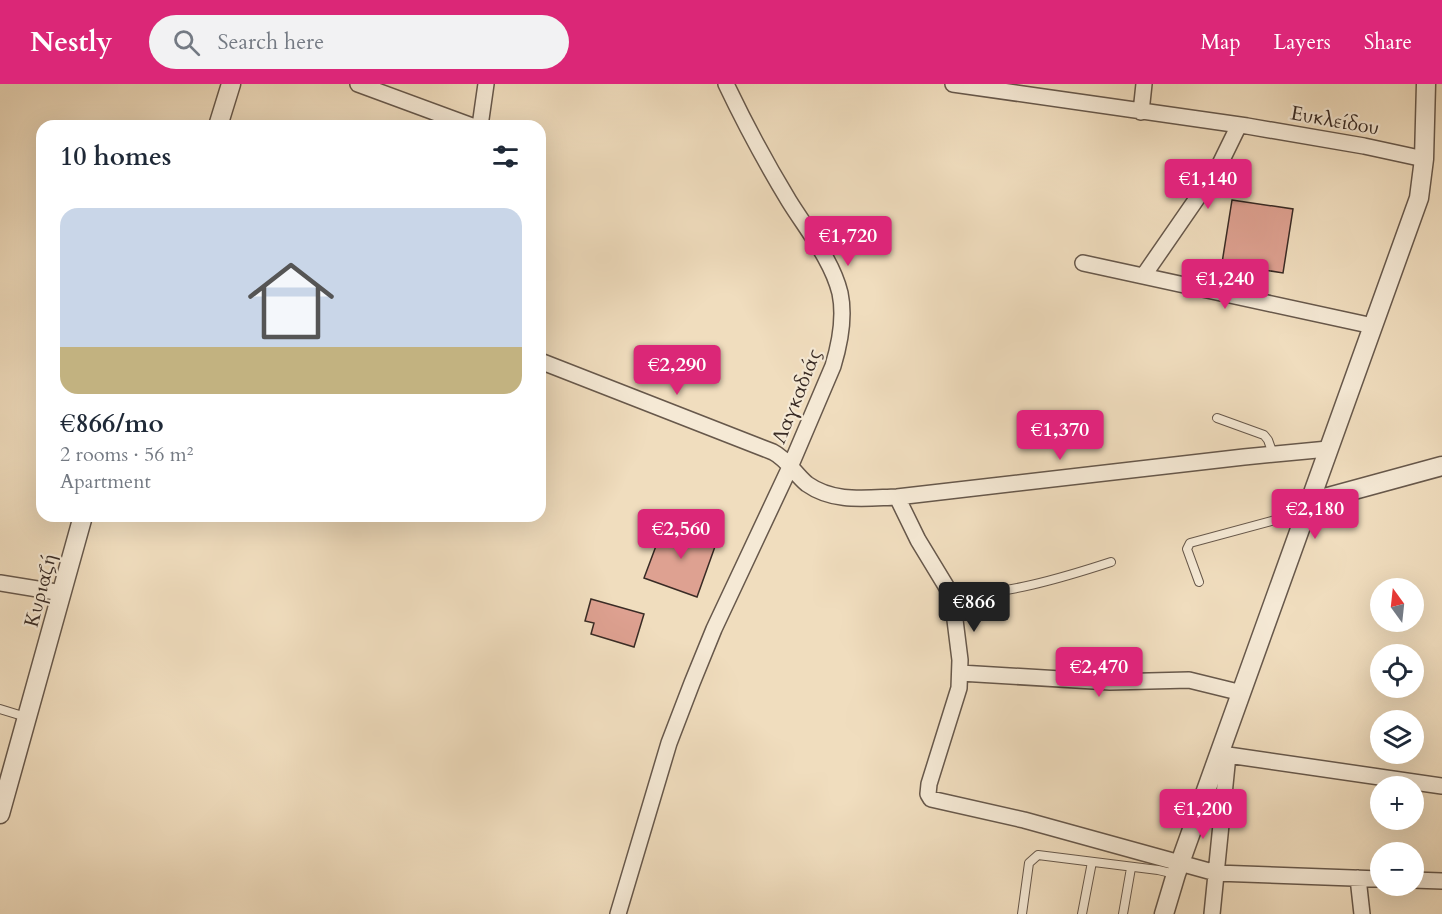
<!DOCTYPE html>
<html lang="en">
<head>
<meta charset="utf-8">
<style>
  :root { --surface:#fff; --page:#f2f2f3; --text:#1f2937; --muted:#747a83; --line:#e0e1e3; --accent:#db2777 }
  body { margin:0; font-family:Cardo,serif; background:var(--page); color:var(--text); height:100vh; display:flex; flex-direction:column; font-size:22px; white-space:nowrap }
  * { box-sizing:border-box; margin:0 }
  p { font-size:20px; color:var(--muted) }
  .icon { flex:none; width:33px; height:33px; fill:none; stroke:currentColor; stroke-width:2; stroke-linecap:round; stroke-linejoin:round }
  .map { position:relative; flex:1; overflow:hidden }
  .sheet { position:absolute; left:36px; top:36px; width:510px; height:402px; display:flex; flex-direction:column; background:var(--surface); border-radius:18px; box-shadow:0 6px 24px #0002 }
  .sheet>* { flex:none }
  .needle { width:39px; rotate:345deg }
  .buttons { position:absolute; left:1370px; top:494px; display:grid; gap:12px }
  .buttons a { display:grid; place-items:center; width:54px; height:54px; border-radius:50%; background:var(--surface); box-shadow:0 6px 24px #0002; font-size:30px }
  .price { position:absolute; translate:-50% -51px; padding:0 14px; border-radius:6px; background:var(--accent); color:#fff; font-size:20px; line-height:39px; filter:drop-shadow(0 2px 3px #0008) }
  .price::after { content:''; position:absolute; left:50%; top:36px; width:18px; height:14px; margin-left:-9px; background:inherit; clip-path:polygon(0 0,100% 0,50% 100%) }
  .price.current { background:#222; color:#fff }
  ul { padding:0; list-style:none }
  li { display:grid; align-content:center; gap:12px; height:318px; padding:0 24px }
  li+li { border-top:2px solid var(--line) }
  li span { display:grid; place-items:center; height:186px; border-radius:18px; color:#555 }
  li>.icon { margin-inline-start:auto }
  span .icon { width:108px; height:108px; fill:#fffc; stroke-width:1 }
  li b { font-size:26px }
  h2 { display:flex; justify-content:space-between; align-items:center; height:72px; padding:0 24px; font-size:26px }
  header { display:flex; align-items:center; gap:36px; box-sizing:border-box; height:84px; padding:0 30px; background:var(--accent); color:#fff }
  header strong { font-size:28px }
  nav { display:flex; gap:33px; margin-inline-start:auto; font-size:21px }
  .search { width:420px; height:54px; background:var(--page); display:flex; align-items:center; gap:15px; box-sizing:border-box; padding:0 21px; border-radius:33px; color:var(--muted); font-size:22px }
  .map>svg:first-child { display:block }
  .building { fill:#dea191; stroke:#392b25; stroke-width:1.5 }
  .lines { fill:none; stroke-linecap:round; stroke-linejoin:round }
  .service-casing { stroke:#67584b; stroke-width:10 }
  .minor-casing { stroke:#67584b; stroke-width:18 }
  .tertiary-casing { stroke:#67584b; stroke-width:21 }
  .service { stroke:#f5e9d5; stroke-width:8 }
  .minor { stroke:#f5e9d5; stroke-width:15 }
  .tertiary { stroke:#f5e9d5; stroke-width:18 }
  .labels { text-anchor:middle; stroke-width:4.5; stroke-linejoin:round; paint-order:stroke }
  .street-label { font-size:20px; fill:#392b25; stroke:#f5e9d5 }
</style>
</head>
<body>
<header>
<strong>Nestly</strong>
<div class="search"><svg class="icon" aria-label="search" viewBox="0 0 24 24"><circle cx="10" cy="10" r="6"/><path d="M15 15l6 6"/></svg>Search here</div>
<nav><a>Map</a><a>Layers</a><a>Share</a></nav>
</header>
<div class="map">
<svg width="1442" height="830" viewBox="0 0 1442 830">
  <rect width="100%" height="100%" fill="#f0ddbe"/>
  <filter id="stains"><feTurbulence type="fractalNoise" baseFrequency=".00333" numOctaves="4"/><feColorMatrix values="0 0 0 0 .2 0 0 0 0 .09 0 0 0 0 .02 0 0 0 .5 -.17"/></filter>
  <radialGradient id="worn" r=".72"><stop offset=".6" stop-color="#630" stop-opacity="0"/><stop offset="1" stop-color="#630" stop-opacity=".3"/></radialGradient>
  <path class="building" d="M 1232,116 L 1293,125 L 1283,189 L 1222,179 Z
    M 665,438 L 717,457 L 697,513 L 644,494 Z
    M 591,515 L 644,530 L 634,563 L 591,550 L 594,539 L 585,537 Z"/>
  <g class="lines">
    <g class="service-casing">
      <path id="service" d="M 1217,334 L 1264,351 L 1268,356 L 1273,370
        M 1199,498 L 1187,465 L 1190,459 L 1305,428
        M 952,512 C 1007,510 1059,495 1111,478
        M 0,625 L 26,633
        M 1022,830 L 1029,779 L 1038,771 L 1158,786 L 1175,790
        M 1082,830 L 1092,778
        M 1123,830 L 1131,784"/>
    </g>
    <g class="minor-casing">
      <path id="minor" d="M 358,0 L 472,42
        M 953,0 L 1247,42 L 1364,62 L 1424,75
        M 1141,28 L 1144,0
        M 480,42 L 486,0
        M 1083,179 L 1373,242
        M 1144,191 L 1218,84 L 1239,41
        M 540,277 L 773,368 C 787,375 795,390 807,400 C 834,419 865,414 897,413 L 1244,373 L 1328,365
        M 897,413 L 918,456 L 952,512 L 960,576 L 959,604 L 929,700 L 928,710 L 931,715 L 1024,736 L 1216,789 L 1380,795
        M 0,499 L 62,509
        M 960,589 L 1110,598 L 1189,596 L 1242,609
        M 1228,671 L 1442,702
        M 1358,794 L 1362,830
        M 1413,796 L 1442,797
        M 618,830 L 669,659 L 692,599 L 714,545 L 790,383 L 833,282 C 840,259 845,233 840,209 C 832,176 807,146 789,117 C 766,79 745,40 726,0
        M 1212,830 L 1228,671 L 1220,670"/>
    </g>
    <g class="tertiary-casing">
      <path id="tertiary" d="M 218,42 L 231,0
        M 1310,418 L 1442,382
        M 0,730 L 83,432
        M 1164,830 L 1176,790 L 1419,114 L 1424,75 L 1426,0"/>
    </g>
    <use href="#service" class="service"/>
    <use href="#minor" class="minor"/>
    <use href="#tertiary" class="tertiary"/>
  </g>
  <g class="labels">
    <g class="street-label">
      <text transform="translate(1335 36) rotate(10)" y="7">Ευκλείδου</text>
      <text transform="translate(796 312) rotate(-68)" y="7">Λαγκαδιάς</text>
      <text transform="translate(40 506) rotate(-75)" y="7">Κυριαζή</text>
    </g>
  </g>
  <rect width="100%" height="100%" filter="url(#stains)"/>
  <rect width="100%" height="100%" fill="url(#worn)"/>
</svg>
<div class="buttons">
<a><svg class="needle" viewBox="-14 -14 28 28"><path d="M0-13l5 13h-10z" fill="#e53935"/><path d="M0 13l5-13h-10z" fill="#747a83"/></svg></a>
<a><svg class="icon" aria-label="locate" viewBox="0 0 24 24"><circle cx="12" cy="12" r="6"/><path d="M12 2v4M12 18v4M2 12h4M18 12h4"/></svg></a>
<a><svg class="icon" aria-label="layers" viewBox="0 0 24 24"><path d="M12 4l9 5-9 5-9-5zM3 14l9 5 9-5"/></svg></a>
<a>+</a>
<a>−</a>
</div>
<b class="price" style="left:1208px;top:126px">€1,140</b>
<b class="price" style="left:848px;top:183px">€1,720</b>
<b class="price" style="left:1225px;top:226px">€1,240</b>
<b class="price" style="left:677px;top:312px">€2,290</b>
<b class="price" style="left:1060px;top:377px">€1,370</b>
<b class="price" style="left:1315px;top:456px">€2,180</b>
<b class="price" style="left:681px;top:476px">€2,560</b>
<b class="price current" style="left:974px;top:549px">€866</b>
<b class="price" style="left:1099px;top:614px">€2,470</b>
<b class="price" style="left:1203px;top:756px">€1,200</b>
<section class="sheet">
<h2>10 homes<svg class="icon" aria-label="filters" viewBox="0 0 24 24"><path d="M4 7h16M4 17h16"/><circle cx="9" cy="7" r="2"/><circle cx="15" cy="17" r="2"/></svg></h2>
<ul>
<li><span style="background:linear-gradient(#c9d6e8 75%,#c2b280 0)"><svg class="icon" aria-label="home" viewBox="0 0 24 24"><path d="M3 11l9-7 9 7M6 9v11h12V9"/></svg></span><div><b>€866/mo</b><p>2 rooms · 56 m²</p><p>Apartment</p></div></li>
</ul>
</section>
</div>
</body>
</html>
